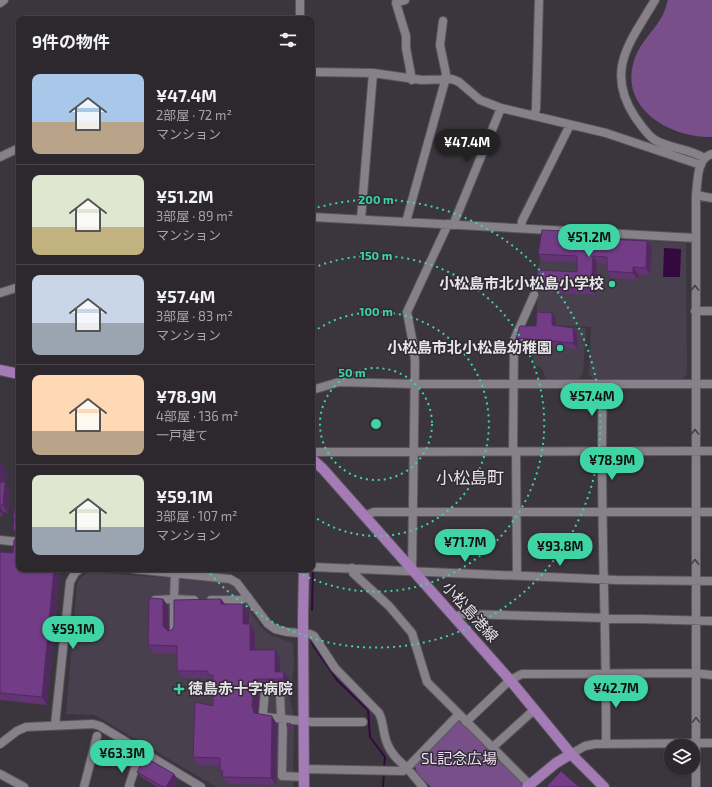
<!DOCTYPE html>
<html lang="ja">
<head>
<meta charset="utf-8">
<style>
  :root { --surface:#2c282e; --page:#38343a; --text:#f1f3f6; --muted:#a6a6aa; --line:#48444a; --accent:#3ed4a3 }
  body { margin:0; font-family:"Exo 2","Noto Sans JP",sans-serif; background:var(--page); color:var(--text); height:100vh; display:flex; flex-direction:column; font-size:15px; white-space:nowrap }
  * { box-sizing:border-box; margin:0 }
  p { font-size:13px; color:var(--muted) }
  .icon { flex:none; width:22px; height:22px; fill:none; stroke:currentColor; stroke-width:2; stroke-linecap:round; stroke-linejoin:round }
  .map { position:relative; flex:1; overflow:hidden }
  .panel { position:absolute; left:16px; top:16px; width:299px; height:556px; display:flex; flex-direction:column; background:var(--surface); border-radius:8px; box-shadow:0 1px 3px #0004,0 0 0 1px var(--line) }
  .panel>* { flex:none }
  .fabs { position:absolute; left:664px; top:739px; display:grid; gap:8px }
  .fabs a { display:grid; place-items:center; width:36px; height:36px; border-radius:50%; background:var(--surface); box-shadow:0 1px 3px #0004,0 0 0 1px var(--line); font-size:20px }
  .price { position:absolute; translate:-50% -34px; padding:0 9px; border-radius:14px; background:var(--accent); color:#111; font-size:13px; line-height:26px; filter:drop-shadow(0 1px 2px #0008) }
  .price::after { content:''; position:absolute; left:50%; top:24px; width:12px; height:9px; margin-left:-6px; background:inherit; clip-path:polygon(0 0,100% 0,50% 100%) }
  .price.selected { background:#222; color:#fff }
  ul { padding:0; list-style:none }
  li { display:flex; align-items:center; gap:12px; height:100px; padding:0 16px }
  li+li { border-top:1px solid var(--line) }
  li span { display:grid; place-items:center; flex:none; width:112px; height:80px; border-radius:8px; color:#555 }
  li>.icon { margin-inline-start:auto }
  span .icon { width:48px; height:48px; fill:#fffc; stroke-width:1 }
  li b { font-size:17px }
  h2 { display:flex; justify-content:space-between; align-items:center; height:48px; padding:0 16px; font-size:17px }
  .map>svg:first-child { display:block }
  .built { fill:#49404d }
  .green { fill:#784f88 }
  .water { fill:#330940 }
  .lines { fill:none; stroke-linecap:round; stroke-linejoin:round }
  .stream { stroke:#330940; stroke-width:2 }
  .minor-casing { stroke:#59545b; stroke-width:10 }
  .major-casing { stroke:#59545b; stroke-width:12 }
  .minor { stroke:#868089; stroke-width:8 }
  .major { stroke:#a57bb6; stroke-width:10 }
  .wall { fill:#623473 }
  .shaded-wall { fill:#502a5e }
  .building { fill:#723c86; stroke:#502a5e }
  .oneway { stroke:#464048 }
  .ring { fill:none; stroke:#3ed4a3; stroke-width:2; stroke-dasharray:2 4 }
  .poi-dot { fill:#3ed4a3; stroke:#302b33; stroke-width:1.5 }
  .labels { text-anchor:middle; stroke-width:3; stroke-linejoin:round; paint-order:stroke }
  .poi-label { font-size:15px; font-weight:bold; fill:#e7e4e9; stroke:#302b33; text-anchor:end }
  .street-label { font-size:15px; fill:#e7e4e9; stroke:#302b33 }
  .park-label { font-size:15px; fill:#eddef3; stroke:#302b33 }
  .quarter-label { font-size:17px; fill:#e7e4e9; stroke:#302b33 }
  .centre { fill:#3ed4a3; stroke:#302b33; stroke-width:2 }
  .ring-label { font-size:12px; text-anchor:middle; font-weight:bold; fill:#3ed4a3; stroke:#302b33; stroke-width:3; stroke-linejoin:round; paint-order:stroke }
</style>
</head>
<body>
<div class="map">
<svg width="712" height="787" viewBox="0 0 712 787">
  <rect width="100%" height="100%" fill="#3b353d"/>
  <path class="built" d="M 541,235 L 686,243 L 687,374 L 683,379 L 594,379 L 589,375 L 591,327 L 536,324 Z
    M 536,325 L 584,328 L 586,330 L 583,373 L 578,380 L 547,380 L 541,367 L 533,366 Z
    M 95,572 L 227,583 L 232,585 L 261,627 L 270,635 L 293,643 L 294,665 L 290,699 L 294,715 L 293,787 L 216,787 L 95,715 L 66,714 L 77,584 L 80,578 L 87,573 Z"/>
  <path class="green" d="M 668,0 L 712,0 L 712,137 C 671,138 619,109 634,61 C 639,42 657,29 664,12 C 666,8 666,4 668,0 Z
    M 458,720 L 462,721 L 529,787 L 431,787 C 425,781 415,774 415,765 Z"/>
  <path class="water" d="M 664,248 L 681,249 L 680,277 L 663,277 Z"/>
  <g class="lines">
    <path class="stream" d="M 313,566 L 314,535
      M 312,610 L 313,570
      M 311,639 L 313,645 L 337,680 L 368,710 L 370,737 L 385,757 L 384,768
      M 383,787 L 384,772"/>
    <g class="minor-casing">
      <path id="minor" d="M 300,0 L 300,19
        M 405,0 L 396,3 L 406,36 L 406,48 L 412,80
        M 655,0 C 631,41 604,70 635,117 C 641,125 647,135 655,140 C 670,149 689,148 704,158
        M 0,3 L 4,0
        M 312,72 L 373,73 L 422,80 L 452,79 L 459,82 L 480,100 L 501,108 L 606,133 L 701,165
        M 534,115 L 536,109 L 539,0
        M 0,157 L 19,148
        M 696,195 L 712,198
        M 312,217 L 695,238
        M 361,219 L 373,73
        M 406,222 L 445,81 L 446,74 L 440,45 L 443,21
        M 453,225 L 501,108
        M 521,228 L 522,221 L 570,125
        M 0,293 L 19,287
        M 695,311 L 712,311
        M 603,384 C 599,504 607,624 606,744
        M 312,390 L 339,382 L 414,384 L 712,384
        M 513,451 L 514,340 L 534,295
        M 516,451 L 517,575
        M 312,452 L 712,451
        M 364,516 L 374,512 L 712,512
        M 0,540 L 19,542
        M 312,567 L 617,580 L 712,581
        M 352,568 L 353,573 L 389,606 L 412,633 L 427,682 L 529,784
        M 133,569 L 230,579 L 237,583 L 268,624 L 275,629 L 287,632 L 310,634 L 314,636 L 335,668 L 379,713 C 384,723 383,734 387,743 C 391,754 399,761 407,768 L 459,714
        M 412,571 L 415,363 L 414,349 L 407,312 L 448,224
        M 155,600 L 174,599 L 175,573
        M 211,600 L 240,600 L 248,597
        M 455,617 L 462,614 L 712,621
        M 174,633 L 174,599 L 194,600
        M 281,718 L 280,693 L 277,691 L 265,691 L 263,713 L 265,717 L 312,722 L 363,722
        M 283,718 L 282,776 L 304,777
        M 466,722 L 510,680 L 522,674 L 695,673 L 712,675
        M 55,725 L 70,582 L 75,573 L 80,569
        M 0,744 L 17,731 L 26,727 L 93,724 L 100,726 L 201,787
        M 493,747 L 534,710
        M 571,754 L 585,746 L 595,744 L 712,743
        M 304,769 L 403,771 L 407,768 L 423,787
        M 0,774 L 24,787
        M 84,787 L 97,736
        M 130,787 L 129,786 L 141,751
        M 696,787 L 696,195 C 698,182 696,158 712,154"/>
    </g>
    <g class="major-casing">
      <path id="major" d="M 0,370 L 19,374
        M 312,459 L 323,469 L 510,680 L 571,754 L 604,787
        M 304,787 L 303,616 L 304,569
        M 527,787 L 556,763 L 571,754"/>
    </g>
    <use href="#minor" class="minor"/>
    <use href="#major" class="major"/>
  </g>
  <path class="wall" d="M 568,238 L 568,241 L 652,248 L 650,275 L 638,274 L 638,279 L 611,278 L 607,271 L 607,264 L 597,263 L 596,295 L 542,292 L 537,285 L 577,272 L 577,262 L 543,261 L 538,254 Z
    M 556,318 L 556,325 L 577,333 L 577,349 L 519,344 L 516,338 L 536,326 Z
    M 0,463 L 1,463 L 7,471 L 6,483 L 10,490 L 8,513 L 3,512 L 3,516 L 0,516 Z
    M 19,495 L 19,569 L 60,570 L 47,705 L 0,700 L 0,552 L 13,553 L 18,536 L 13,529 L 14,520 L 13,518 Z
    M 163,599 L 168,606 L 169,631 L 172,630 L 221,599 L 225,604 L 249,611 L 249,624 L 250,624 L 255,632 L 255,650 L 275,650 L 280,658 L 280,672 L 284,672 L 289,679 L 289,686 L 260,686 L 258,712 L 258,714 L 277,724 L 276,785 L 228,784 L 222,777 L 222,774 L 220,770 L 220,765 L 198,765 L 193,757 L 213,706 L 213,683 L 210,678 L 182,678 L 177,671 L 177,653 L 153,653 L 148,645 Z
    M 293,725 L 293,728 L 288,728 L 287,726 Z
    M 137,772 L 174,774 L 178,780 L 174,787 L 157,787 L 141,777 Z"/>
  <path class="shaded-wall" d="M 563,231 L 568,238 L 567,247 L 562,240 Z
    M 647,241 L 652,248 L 650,275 L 646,268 Z
    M 593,256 L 597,263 L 596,295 L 591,288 Z
    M 633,267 L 638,274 L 638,279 L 633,273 Z
    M 552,313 L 556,318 L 556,330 L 552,325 Z
    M 573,328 L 577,333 L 577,349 L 574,343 Z
    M 1,463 L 7,471 L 6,483 L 10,490 L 8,513 L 3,505 L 0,482 Z
    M 0,507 L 3,512 L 3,516 L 0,512 Z
    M 54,569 L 59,569 L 60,570 L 47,705 L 42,697 Z
    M 163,599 L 168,606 L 169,633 L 163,626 Z
    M 221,599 L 226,606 L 221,604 Z
    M 243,604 L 249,611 L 249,632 L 243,624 Z
    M 250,624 L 255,632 L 255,658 L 250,650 Z
    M 275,650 L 280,658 L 280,679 L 275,672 Z
    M 284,672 L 289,679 L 289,686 L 283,679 Z
    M 255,679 L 260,686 L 258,712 L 259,721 L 254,713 L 252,705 Z
    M 272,716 L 277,724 L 276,785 L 271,778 Z
    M 174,774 L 178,780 L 174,787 L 166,787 Z"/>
  <path class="building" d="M 542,230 L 563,231 L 562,240 L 608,243 L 608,239 L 647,241 L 646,268 L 633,267 L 633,273 L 607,271 L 607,257 L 593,256 L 591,288 L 537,285 L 538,270 L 577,272 L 577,256 L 538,254 Z
    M 537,312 L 552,313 L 552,325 L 573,328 L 574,343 L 516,338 L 520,326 L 536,326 Z
    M 0,463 L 1,463 L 0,477 Z
    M 0,482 L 5,482 L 3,505 L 0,505 Z
    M 17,495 L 19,495 L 19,534 L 13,529 L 14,518 L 13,518 Z
    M 19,535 L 19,569 L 54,569 L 42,697 L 0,693 L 0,552 L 13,553 L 14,540 L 18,538 Z
    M 149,598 L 163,599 L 163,626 L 168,631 L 172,630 L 174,626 L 174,600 L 221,599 L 221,604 L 243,604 L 243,624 L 250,624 L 250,650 L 275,650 L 275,672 L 284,672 L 283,679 L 255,679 L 252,705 L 254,713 L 272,716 L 271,778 L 222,777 L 223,771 L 220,770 L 220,758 L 193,757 L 195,702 L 213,706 L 213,675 L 208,675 L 208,671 L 177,671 L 177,646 L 148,645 Z
    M 287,723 L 291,724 L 291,726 L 287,726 Z
    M 145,757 L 174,774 L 166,787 L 163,787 L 137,772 Z
    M 561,771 L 579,787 L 548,787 L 547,786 Z"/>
  <defs><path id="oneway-chevron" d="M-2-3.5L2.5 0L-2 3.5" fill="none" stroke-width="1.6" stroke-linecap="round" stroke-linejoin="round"/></defs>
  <g class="oneway">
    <use href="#oneway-chevron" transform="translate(695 288) rotate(-90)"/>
    <use href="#oneway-chevron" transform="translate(695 432) rotate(-90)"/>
    <use href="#oneway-chevron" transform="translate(695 562) rotate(-89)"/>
    <use href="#oneway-chevron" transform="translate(696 720) rotate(-91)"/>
  </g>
  <g class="ring">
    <circle cx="376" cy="424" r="56"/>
    <path d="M313 332A112 112 0 1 1 313 516"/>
    <path d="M313 268A168 168 0 1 1 292 569"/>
    <path d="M312 209A224 224 0 1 1 206 569"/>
  </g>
  <g class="poi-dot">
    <circle cx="612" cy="284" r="4"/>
    <circle cx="560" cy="348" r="4"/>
    <path d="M177 683h4v4h4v4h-4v4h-4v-4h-4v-4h4z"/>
  </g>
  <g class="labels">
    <g class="poi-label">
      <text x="604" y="289">小松島市北小松島小学校</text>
      <text x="552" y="353">小松島市北小松島幼稚園</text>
      <text x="188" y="694" text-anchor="start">徳島赤十字病院</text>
    </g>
    <g class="street-label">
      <text transform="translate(470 612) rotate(48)" y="5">小松島港線</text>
    </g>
    <g class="park-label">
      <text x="459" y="764">SL記念広場</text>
    </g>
    <g class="quarter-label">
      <text x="470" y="484">小松島町</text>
    </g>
  </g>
  <circle cx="376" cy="424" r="6" class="centre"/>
  <g class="ring-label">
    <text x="376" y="204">200 m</text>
    <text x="376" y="260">150 m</text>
    <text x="376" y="316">100 m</text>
    <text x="352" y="377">50 m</text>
  </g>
</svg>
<div class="fabs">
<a><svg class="icon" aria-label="layers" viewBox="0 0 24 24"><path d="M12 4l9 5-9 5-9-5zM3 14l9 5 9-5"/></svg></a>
</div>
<b class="price selected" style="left:467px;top:163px">¥47.4M</b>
<b class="price" style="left:589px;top:258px">¥51.2M</b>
<b class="price" style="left:592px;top:417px">¥57.4M</b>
<b class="price" style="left:612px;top:481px">¥78.9M</b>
<b class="price" style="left:465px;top:563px">¥71.7M</b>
<b class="price" style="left:560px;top:567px">¥93.8M</b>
<b class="price" style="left:73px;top:650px">¥59.1M</b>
<b class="price" style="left:616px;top:709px">¥42.7M</b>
<b class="price" style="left:122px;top:774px">¥63.3M</b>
<section class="panel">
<h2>9件の物件<svg class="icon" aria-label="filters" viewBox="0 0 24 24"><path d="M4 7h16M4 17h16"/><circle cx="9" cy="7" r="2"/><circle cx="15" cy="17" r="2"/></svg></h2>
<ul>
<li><span style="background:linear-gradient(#a9c7e8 60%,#b9a48a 0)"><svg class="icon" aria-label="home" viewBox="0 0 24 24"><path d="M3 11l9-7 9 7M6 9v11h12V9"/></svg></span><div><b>¥47.4M</b><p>2部屋 · 72 m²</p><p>マンション</p></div></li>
<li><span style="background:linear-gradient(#dfe7d0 65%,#c2b280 0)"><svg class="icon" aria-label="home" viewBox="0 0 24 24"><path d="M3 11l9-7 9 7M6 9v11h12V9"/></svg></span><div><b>¥51.2M</b><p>3部屋 · 89 m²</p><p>マンション</p></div></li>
<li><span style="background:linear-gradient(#c9d6e8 60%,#9aa5b1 0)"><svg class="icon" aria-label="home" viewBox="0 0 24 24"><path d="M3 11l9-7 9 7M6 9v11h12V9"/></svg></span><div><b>¥57.4M</b><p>3部屋 · 83 m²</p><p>マンション</p></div></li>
<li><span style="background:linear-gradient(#ffd9b3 70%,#b9a48a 0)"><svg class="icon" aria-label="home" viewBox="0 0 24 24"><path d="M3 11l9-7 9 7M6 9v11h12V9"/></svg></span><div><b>¥78.9M</b><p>4部屋 · 136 m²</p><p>一戸建て</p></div></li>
<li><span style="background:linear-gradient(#dfe7d0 65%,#9aa5b1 0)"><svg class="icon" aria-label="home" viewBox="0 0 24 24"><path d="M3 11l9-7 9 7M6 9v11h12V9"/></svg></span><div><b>¥59.1M</b><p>3部屋 · 107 m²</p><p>マンション</p></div></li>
</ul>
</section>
</div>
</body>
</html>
